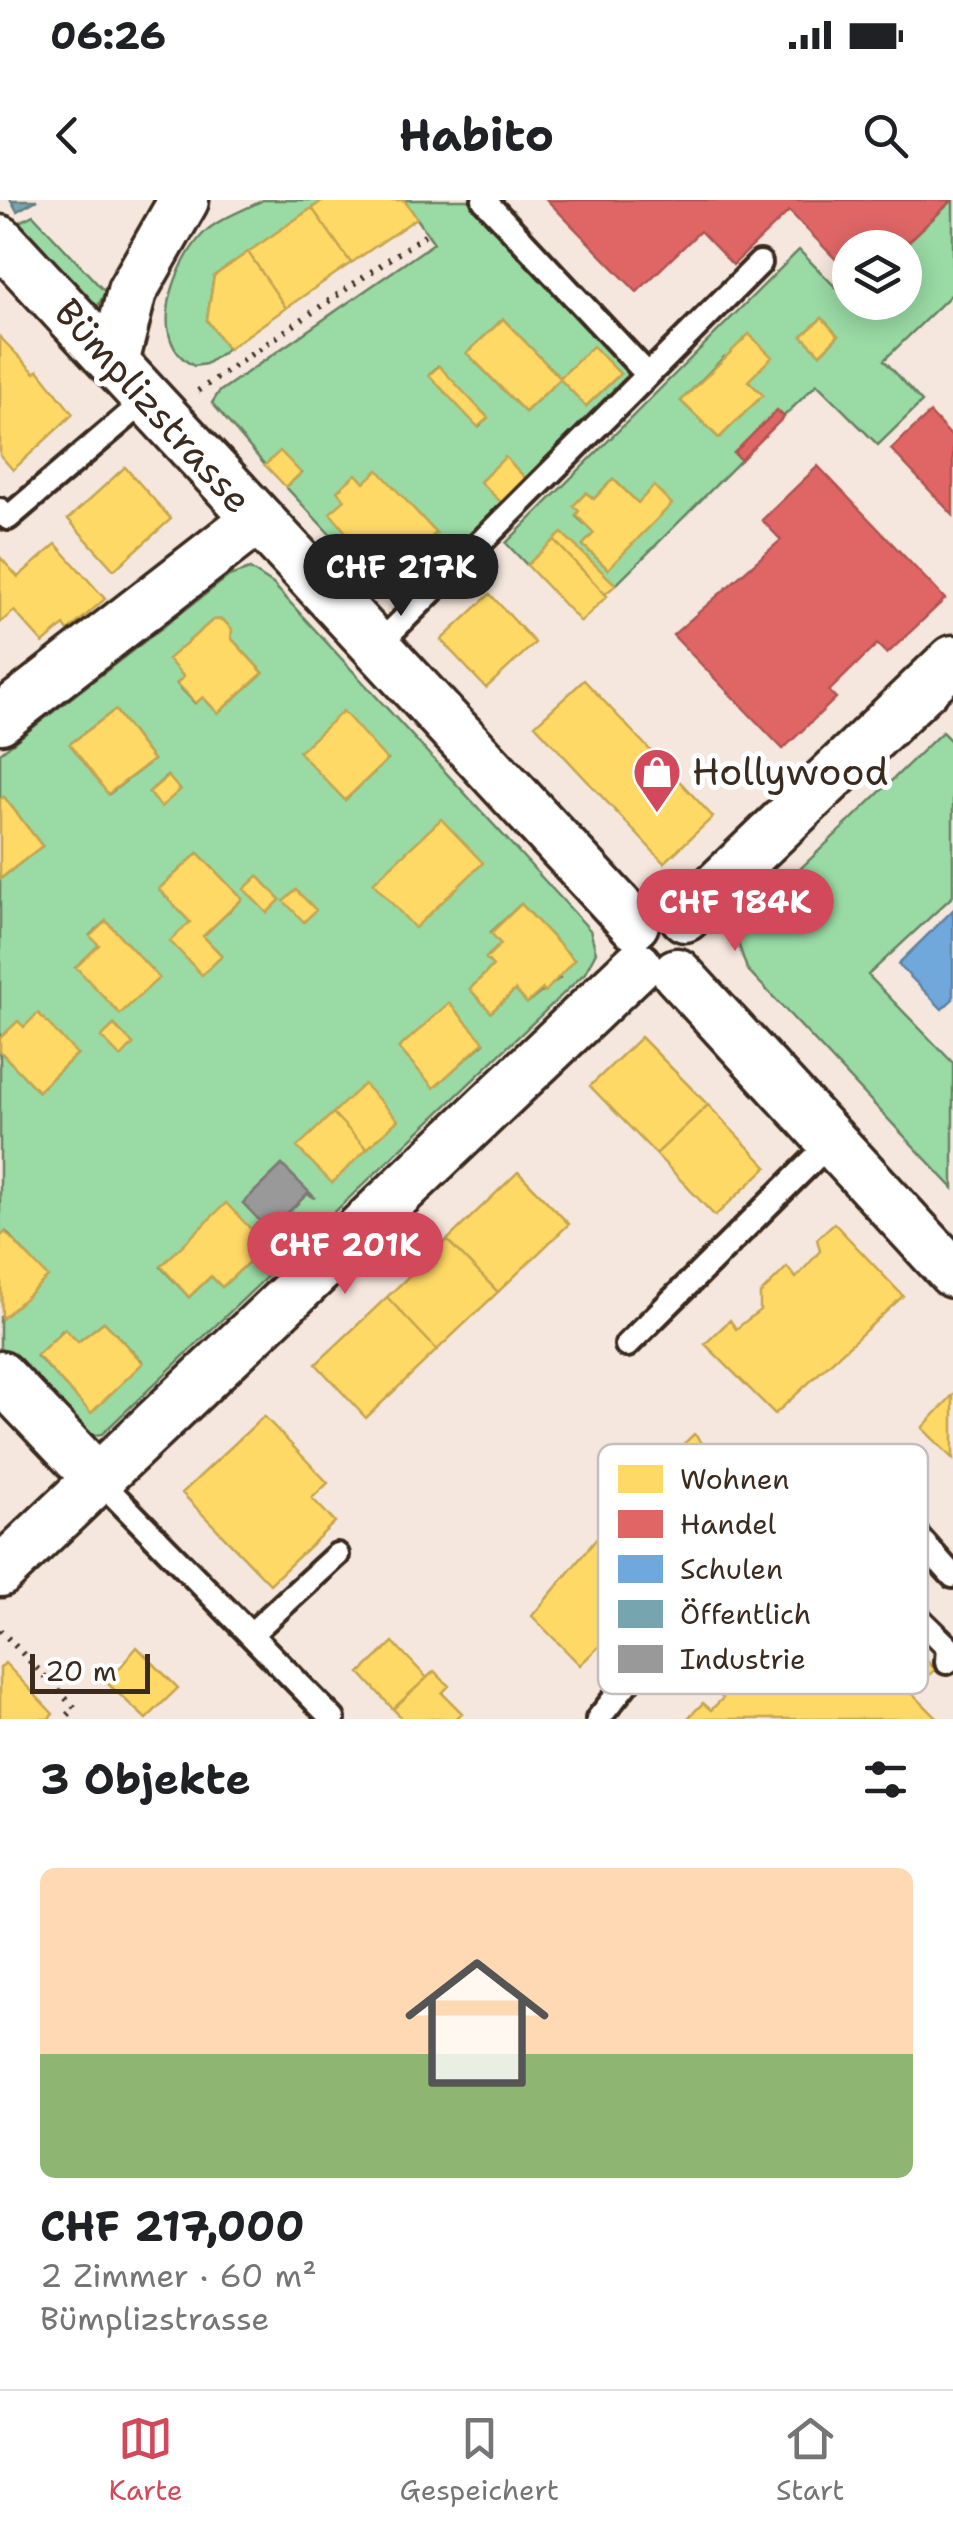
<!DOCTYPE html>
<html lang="de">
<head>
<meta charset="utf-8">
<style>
  :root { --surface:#fff; --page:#f6f6f6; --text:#202124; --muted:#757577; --line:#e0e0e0; --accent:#d1495b }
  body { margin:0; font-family:"Shantell Sans",sans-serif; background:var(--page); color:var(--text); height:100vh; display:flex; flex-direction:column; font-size:38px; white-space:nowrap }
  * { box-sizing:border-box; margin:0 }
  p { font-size:32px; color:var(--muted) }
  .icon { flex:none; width:55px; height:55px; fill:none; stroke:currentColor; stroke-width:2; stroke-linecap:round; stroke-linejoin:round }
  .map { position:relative; height:1519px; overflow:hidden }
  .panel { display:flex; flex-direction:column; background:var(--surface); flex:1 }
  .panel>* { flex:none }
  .fabs { position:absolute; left:832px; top:30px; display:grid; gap:20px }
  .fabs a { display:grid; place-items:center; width:90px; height:90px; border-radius:50%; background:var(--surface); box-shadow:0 5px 25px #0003; font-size:50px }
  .scale { position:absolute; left:30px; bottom:25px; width:120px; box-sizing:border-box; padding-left:10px; border:5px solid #3b2a1e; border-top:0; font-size:28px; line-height:35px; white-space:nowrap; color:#3b2a1e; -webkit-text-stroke:8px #fff; paint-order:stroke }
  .price { position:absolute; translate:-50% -85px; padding:0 22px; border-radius:35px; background:var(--accent); color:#fff; font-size:32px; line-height:65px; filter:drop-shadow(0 2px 5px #0008) }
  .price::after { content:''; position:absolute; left:50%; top:60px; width:30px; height:22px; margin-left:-15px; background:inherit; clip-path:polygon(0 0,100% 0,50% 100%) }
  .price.active { background:#222; color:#fff }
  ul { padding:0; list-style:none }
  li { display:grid; align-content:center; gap:20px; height:530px; padding:0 40px }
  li+li { border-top:2px solid var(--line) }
  li span { display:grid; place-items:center; height:310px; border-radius:15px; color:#555 }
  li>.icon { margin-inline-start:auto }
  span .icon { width:180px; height:180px; fill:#fffc; stroke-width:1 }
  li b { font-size:42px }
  h2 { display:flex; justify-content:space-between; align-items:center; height:120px; padding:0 40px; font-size:42px }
  .status { display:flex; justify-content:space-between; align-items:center; height:70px; padding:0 50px; background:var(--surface); direction:ltr }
  .status svg { height:28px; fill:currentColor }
  header { display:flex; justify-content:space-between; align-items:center; height:130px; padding:0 40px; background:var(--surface); font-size:45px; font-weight:700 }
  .tabs { display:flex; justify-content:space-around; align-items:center; height:140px; border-top:2px solid var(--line); background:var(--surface); font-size:28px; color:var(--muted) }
  .tabs a { display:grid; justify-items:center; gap:5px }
  .tabs .active { color:var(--accent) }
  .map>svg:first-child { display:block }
  .green { fill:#99daa5; stroke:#6a8262; stroke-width:2.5; fill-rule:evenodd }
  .homes { fill:#ffd966; stroke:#c4a450; stroke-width:2.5 }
  .shops { fill:#e06666; stroke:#ae5450; stroke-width:2.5 }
  .schools { fill:#6fa8dc; stroke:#5f82a3; stroke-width:2.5 }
  .public { fill:#76a5af; stroke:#648084; stroke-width:2.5 }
  .industry { fill:#999; stroke:#7d7874; stroke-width:2.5 }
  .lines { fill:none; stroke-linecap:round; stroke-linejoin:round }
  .service-casing { stroke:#3b2a1e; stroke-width:30 }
  .minor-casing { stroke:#3b2a1e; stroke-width:55 }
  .path { stroke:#3b2a1e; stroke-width:6; stroke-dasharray:2.5 8; stroke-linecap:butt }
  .service { stroke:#fff; stroke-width:22 }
  .minor { stroke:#fff; stroke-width:48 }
  .labels { text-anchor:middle; stroke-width:10; stroke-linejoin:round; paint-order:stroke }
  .street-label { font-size:38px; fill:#3b2a1e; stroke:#fff }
  .poi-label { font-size:38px; fill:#3b2a1e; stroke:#fff; text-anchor:start }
  .key { fill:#fff; stroke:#c4bfbc; stroke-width:2.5 }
  .key-label { font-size:28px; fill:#3b2a1e }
</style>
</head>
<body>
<div class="status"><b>06:26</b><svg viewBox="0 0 49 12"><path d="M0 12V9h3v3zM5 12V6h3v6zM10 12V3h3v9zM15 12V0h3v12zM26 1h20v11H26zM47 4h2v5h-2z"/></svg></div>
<header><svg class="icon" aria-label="back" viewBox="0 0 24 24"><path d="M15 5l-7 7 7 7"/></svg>Habito<svg class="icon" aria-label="search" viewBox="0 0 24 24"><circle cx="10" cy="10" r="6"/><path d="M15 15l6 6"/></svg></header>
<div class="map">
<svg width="953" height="1519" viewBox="0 0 953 1519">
  <rect width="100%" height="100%" fill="#f5e7dd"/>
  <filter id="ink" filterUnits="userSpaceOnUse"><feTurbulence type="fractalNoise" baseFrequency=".01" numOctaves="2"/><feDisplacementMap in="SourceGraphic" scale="20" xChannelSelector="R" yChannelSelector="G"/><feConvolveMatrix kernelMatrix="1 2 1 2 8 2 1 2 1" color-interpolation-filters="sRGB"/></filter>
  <g filter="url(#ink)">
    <path class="green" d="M 263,0 L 324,0 L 214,76 L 207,120 L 228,149 L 206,164 L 194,166 C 145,141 174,66 202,35 C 215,20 245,10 263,0 Z
      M 404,0 L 468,0 L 631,175 L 529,282 L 505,258 L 481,281 L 505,306 L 401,411 L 286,287 L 301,273 L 265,265 L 212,203 L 219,192 L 434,43 ZM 503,119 L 560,178 L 593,147 L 620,174 L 586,206 L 560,179 L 525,212 L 467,153 ZM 438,166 L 487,217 L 479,227 L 429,175 ZM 378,271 L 436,333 L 413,354 L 420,364 L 410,373 L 401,365 L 389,376 L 346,336 L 345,300 Z
      M 953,0 L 953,93 L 884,160 L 922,202 L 878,245 L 817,184 L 783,217 L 734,253 L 741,260 L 616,385 L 527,365 L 506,343 L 799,50 L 850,102 L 905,102 L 902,47 ZM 822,118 L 838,136 L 820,154 L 802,136 ZM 724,157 L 762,195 L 719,238 L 681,201 ZM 613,279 L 638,303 L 608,369 L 583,345 L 594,333 L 576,316 L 579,311 L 574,306 L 586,293 L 594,299 Z
      M 33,15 L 105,92 L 95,112 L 14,25 Z
      M 250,369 L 273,384 L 590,730 L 596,752 L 585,773 L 102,1234 L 83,1237 L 0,1148 L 0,1117 L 47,1077 L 6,1032 L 0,1037 L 0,851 L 38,891 L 77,854 L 24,827 L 0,838 L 0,679 L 42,646 L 4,597 L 0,599 L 0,553 L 229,376 ZM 213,420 L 223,420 L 231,429 L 231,438 L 263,473 L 218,513 L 203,497 L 195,503 L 177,484 L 184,477 L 169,459 ZM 115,510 L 153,560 L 109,594 L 70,544 ZM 300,552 L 387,560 L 345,600 ZM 167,576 L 180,590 L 161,606 L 149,592 ZM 198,653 L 242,699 L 203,736 L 222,756 L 202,774 L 190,722 L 159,689 ZM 258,676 L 280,700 L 267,712 L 245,689 ZM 521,704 L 574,760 L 558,775 L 560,778 L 527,803 L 515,790 L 491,812 L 470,789 L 493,766 L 486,758 L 501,744 L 491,732 ZM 106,721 L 158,777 L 76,767 L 99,745 L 90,735 ZM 449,804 L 484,843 L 434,887 L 399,848 ZM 114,825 L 133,844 L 121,856 L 102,837 ZM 282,965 L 314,998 L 307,994 L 271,1029 L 276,1036 L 243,1003 ZM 226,1004 L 266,1045 L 260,1042 L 250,1052 L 254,1057 L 222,1087 L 211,1076 L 189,1097 L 161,1067 ZM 104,1122 L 143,1162 L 91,1212 L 37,1156 L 64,1129 L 78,1142 Z
      M 942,532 L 953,543 L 953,696 L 868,775 L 953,863 L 953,988 L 747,769 L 738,743 L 746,721 Z"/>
    <path class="homes" d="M 324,0 L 404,0 L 417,18 L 351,63 L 312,8 Z
      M 312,8 L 351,63 L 286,108 L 248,52 Z
      M 248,52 L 286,108 L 228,149 L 207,120 L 214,76 Z
      M 822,118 L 838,136 L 820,154 L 802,136 Z
      M 503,119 L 560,178 L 593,146 L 620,174 L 586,206 L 560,179 L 525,212 L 467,153 Z
      M 749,134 L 772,157 L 748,181 L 763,195 L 719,238 L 681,201 Z
      M 0,137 L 35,173 L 38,170 L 73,214 L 13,270 L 0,255 Z
      M 439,166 L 488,218 L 478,227 L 429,175 Z
      M 280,251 L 301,273 L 286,287 L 265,265 Z
      M 505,257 L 529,282 L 505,306 L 480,282 Z
      M 125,267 L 171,319 L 114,370 L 68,319 Z
      M 378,270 L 436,333 L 413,354 L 421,363 L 409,373 L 401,365 L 389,377 L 375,367 L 330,313 L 345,300 L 337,291 L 356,274 L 364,283 Z
      M 613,279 L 638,303 L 654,286 L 672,304 L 608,369 L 583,345 L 594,333 L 576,315 L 579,311 L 573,306 L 586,293 L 594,299 Z
      M 562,333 L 616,385 L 605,394 L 554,340 Z
      M 554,340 L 607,396 L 581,422 L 527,365 Z
      M 56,344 L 105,399 L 68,431 L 64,425 L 43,443 L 14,411 L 0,423 L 0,357 L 18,377 Z
      M 490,394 L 535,443 L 486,488 L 441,440 Z
      M 213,420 L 223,420 L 232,429 L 231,438 L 263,473 L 218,513 L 203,497 L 196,503 L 177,483 L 184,477 L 168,459 Z
      M 584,480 L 713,617 L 664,663 L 535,525 Z
      M 115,510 L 153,560 L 108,594 L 70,544 Z
      M 343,511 L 387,560 L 345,600 L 299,552 Z
      M 168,576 L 180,590 L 161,607 L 149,592 Z
      M 4,597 L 42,646 L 0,679 L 0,599 Z
      M 441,619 L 483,663 L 415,728 L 373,683 Z
      M 198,653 L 242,699 L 203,736 L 222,756 L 202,775 L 170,741 L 190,722 L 159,689 Z
      M 258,676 L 280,700 L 267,713 L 244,689 Z
      M 296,690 L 316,710 L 304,722 L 284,701 Z
      M 521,704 L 574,760 L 545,792 L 543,789 L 527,803 L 515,790 L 491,812 L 470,789 L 493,766 L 486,758 L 501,744 L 491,733 Z
      M 106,721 L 159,778 L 120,814 L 76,767 L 99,745 L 90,736 Z
      M 449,803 L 484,842 L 434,888 L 399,848 Z
      M 38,813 L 77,854 L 38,891 L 0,851 L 0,838 L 18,821 L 24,827 Z
      M 114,825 L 133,844 L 121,857 L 101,837 Z
      M 641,837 L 708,905 L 656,954 L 590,886 Z
      M 364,884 L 398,920 L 367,949 L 333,913 Z
      M 708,905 L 767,967 L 715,1016 L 656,954 Z
      M 333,913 L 367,949 L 332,983 L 297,947 Z
      M 518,972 L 569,1024 L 498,1092 L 447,1040 Z
      M 226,1003 L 266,1045 L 260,1042 L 250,1052 L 254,1057 L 222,1087 L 211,1076 L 189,1097 L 161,1066 Z
      M 834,1023 L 903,1096 L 775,1214 L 705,1144 L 730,1120 L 736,1129 L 760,1110 L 760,1094 L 787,1067 L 796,1078 L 820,1051 L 817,1039 Z
      M 5,1032 L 48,1077 L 2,1119 L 0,1037 Z
      M 447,1040 L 498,1092 L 437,1150 L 387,1097 Z
      M 387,1097 L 437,1150 L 366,1218 L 316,1164 Z
      M 104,1122 L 143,1163 L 91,1213 L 37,1155 L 65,1129 L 78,1142 Z
      M 953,1195 L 953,1259 L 922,1228 Z
      M 264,1216 L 328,1283 L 312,1298 L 335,1322 L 270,1384 L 182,1293 Z
      M 694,1234 L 727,1269 L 718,1279 L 730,1293 L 611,1435 L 580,1465 L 532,1416 L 644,1282 Z
      M 825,1359 L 935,1469 L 912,1493 L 938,1519 L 687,1519 L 703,1503 L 711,1510 L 723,1498 L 707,1484 L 768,1421 L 776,1428 L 789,1415 L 779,1406 L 805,1379 L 799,1373 L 811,1360 L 818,1367 Z
      M 393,1442 L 427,1478 L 393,1509 L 360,1473 Z
      M 137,1447 L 178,1488 L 146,1519 L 107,1483 Z
      M 5,1463 L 53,1514 L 48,1519 L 0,1519 L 0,1468 Z
      M 434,1471 L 449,1486 L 442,1493 L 462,1513 L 456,1519 L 403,1519 L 393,1509 Z"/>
    <path class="shops" d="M 547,0 L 952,0 L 902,48 L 850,48 L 850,74 L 789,11 L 733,65 L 700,31 L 637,92 Z
      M 777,210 L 784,217 L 741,260 L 734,253 Z
      M 930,213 L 953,238 L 953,315 L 891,249 Z
      M 818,266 L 945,399 L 887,454 L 877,444 L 829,491 L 836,498 L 783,549 L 673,435 L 781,340 L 762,320 Z"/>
    <path class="schools" d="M 953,710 L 953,799 L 942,809 L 898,764 Z"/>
    <path class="public" d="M 11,0 L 37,0 L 17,11 Z"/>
    <path class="industry" d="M 282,965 L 315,998 L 307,994 L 271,1029 L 275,1037 L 243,1003 Z"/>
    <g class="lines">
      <g class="service-casing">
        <path id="service" d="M 484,0 L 648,175
          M 0,310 L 8,318 L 146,200
          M 375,448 L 760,63
          M 627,1145 L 832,941
          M 98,1279 L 333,1519
          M 940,1362 C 919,1350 898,1358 894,1382 L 901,1401 L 948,1447 L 947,1462
          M 251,1434 L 337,1355
          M 598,1519 L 772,1301 C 845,1233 906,1326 953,1376"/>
      </g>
      <g class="minor-casing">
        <path id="minor" d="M 0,40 L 634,724
          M 114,163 L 132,91 L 184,0
          M 0,519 L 256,320
          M 685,717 L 953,460
          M 677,773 L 953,1073
          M 0,1176 L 98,1279
          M 0,1372 L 637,766"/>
      </g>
      <path class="path" d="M 198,191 L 426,34
        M 0,1430 L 75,1508 L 64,1519"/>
      <use href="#service" class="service"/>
      <use href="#minor" class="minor"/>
    </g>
  </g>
  <defs>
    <g id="shop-pin" transform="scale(2.5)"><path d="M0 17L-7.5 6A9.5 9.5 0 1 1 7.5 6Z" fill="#d1495b" stroke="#fff"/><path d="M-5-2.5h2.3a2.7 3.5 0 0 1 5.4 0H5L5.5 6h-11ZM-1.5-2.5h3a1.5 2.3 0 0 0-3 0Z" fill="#fff"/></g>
  </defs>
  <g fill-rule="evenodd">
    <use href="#shop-pin" x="657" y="572"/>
  </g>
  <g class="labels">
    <g class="street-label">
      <text transform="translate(153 206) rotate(48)" y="13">Bümplizstrasse</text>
    </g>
    <g class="poi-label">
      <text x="692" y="585">Hollywood</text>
    </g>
  </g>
  <rect x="598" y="1244" width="330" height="250" rx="15" class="key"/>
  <rect x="618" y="1265" width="45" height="28" fill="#ffd966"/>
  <rect x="618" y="1310" width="45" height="28" fill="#e06666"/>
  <rect x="618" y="1355" width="45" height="28" fill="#6fa8dc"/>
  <rect x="618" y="1400" width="45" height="28" fill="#76a5af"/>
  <rect x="618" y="1445" width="45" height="28" fill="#999"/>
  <g class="key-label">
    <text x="680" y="1289">Wohnen</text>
    <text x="680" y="1334">Handel</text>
    <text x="680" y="1379">Schulen</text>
    <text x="680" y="1424">Öffentlich</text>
    <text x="680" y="1469">Industrie</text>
  </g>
</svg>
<div class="fabs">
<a><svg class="icon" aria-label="layers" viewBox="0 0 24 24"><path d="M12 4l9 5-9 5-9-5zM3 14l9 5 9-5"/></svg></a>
</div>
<div class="scale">20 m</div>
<b class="price active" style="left:401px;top:419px">CHF 217K</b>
<b class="price" style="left:735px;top:754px">CHF 184K</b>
<b class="price" style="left:345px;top:1097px">CHF 201K</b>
</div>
<section class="panel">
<h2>3 Objekte<svg class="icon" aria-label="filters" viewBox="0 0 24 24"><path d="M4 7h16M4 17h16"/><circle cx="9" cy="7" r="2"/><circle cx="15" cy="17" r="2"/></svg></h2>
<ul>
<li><span style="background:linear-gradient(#ffd9b3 60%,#8fb573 0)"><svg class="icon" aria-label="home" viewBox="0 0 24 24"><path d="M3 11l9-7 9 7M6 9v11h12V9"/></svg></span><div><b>CHF 217,000</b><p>2 Zimmer · 60 m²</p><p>Bümplizstrasse</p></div></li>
</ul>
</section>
<nav class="tabs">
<a class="active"><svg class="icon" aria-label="map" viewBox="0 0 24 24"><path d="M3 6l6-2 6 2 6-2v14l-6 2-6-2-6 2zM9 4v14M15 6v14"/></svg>Karte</a>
<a><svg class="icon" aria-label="saved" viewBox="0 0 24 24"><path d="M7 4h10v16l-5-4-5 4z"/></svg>Gespeichert</a>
<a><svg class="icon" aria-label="home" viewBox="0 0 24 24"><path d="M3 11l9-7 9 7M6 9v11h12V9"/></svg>Start</a>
</nav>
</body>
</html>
